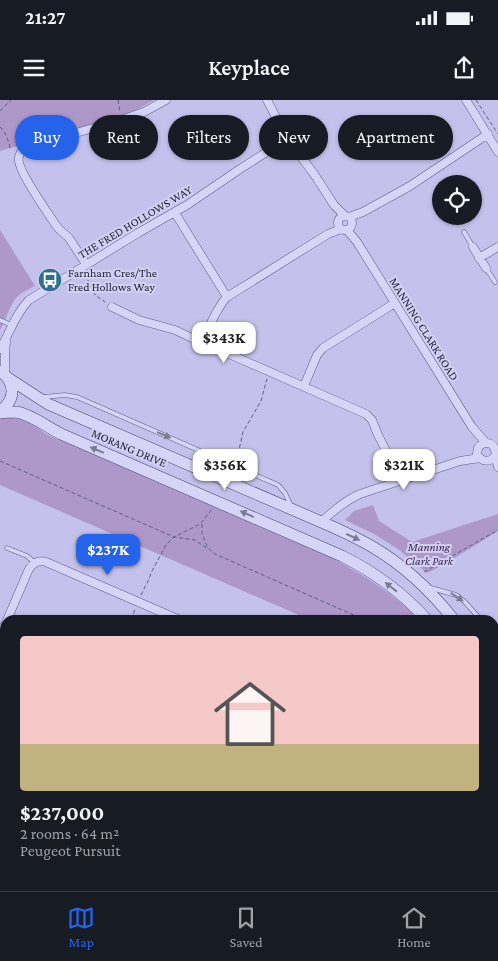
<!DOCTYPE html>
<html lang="en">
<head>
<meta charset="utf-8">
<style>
  :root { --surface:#171b24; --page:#20242c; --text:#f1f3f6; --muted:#9ea1a6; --line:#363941; --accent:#2563eb }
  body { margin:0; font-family:"Crimson Pro",serif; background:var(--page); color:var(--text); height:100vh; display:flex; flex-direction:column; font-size:19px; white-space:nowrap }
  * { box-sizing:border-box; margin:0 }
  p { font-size:16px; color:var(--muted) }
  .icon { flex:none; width:28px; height:28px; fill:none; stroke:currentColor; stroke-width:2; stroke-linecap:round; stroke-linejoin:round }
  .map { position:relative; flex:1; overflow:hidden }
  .details { position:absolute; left:0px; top:515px; width:499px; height:276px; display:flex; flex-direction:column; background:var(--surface); border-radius:15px 15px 0 0; box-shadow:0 1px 4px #0004 }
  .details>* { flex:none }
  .top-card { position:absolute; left:15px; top:15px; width:469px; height:45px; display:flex; gap:10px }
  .tools { position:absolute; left:432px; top:75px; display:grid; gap:10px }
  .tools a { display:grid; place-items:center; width:50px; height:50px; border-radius:50%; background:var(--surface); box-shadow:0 1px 4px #0004; font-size:25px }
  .price { position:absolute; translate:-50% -42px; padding:0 11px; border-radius:10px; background:#fff; color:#222; font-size:16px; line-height:32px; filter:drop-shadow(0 1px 2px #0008) }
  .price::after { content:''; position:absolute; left:50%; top:30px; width:15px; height:11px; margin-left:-8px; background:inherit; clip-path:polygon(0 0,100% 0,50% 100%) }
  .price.active { background:var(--accent); color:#fff }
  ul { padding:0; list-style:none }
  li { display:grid; align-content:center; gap:10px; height:265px; padding:0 20px }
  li+li { border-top:1px solid var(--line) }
  li span { display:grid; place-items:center; height:155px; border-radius:5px; color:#555 }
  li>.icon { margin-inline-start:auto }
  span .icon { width:90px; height:90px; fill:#fffc; stroke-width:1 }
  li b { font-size:21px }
  .tag { padding:0 18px; border-radius:22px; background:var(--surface); box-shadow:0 1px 4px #0004; font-size:18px; line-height:45px }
  .tag.active { background:var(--accent); color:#fff }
  .status { display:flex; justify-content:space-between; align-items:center; height:35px; padding:0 25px; background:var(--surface); direction:ltr }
  .status svg { height:14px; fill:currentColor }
  header { display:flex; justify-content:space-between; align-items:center; height:65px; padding:0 20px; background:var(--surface); font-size:22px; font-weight:600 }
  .menu { display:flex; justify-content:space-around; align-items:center; height:70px; border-top:1px solid var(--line); background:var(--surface); font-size:14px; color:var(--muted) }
  .menu a { display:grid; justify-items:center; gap:2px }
  .menu .active { color:var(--accent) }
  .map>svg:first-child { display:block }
  .green { fill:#ae97c9 }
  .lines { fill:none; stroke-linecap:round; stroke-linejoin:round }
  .service-casing { stroke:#5a6084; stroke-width:5 }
  .minor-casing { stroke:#5a6084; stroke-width:9 }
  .secondary-casing { stroke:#3d4466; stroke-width:12 }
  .path { stroke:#5a6084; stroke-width:1; stroke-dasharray:4 2.5; stroke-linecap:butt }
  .service { stroke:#d6d5f7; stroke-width:4 }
  .minor { stroke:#d6d5f7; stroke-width:8 }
  .secondary { stroke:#d6d5f7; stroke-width:11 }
  .oneway { fill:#7a7c96 }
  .labels { text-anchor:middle; stroke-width:4; stroke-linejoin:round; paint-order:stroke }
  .street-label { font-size:12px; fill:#1e2235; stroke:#d3d1f3 }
  .poi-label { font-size:12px; fill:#1e2235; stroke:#d3d1f3; text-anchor:start }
  .park-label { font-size:12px; font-style:italic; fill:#3f2550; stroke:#d3d1f3 }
</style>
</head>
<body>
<div class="status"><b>21:27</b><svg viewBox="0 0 49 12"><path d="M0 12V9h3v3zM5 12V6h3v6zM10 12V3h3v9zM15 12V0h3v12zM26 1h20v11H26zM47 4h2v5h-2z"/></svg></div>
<header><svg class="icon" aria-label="menu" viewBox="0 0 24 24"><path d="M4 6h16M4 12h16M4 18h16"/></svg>Keyplace<svg class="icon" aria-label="share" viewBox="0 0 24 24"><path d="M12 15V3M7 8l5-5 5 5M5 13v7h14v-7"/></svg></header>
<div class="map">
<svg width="498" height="791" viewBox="0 0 498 791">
  <rect width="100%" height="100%" fill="#c4c2ec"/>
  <path class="green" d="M 0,0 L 154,0 L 129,14 L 0,51 Z
    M 0,130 L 35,186 C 29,189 22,192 17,197 C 9,206 6,220 0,230 Z
    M 0,318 C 19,315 33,325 48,335 L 332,458 C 364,475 394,494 419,520 L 310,520 L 0,385 Z
    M 373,405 L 379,421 L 412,442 L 498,414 L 498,431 L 445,464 L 427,473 L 398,449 L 374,434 L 345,420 L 354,411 Z
    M 494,627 L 498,632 L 498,791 L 318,791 L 331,786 L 494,786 Z"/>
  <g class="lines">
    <g class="service-casing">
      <path id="service" d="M 464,132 L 473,147
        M 486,168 L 495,182
        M 0,220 L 12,225
        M 44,297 L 65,295 L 77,297 L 278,385 L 285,393 L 291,406
        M 7,448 L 27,456 L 35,463
        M 431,488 L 456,495 L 464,501 L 481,520"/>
    </g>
    <g class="minor-casing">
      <path id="minor" d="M 267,0 L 278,21 L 302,58 L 314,74 L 334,105 L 345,116
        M 466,0 L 498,52
        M 175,113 L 227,197
        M338 123a7 7 0 1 1 14 0a7 7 0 1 1-14 0Z
        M 349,117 L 363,112 L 410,86 L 488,34
        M 341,129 L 328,134 L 227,197 C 221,203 207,227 207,236 C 208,241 210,243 213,247 L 366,314 L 372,320 L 378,335 L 392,362 L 399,381
        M 347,130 L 357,142 L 472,327 L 486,343
        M 473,147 L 486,168
        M 479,158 L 498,147
        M 86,164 L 69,138 L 59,129 L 55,124 C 48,113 15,67 19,57 C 20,51 26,48 31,46 L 121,20 L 144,12 L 166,0
        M 112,207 L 139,220 L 175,230 L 192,238 L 197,239 L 207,238
        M 0,249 C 10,233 15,214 29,200 L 138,133 L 187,105 L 240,69 L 265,53 L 288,36
        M 5,275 L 5,254 L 6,241
        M 304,286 L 317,255 L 323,248 L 395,203
        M 495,356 C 490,363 481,362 477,354 L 478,348 C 482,342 493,340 495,350 C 496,355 496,360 498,367
        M 321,422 C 333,411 346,400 360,394 L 460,361 L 480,358
        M 7,520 L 29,469 C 33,463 39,460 46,462 L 180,520
        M 0,536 L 5,524
        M 0,680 L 5,681
        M 171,786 L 172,791
        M 0,789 L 60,789 L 90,786
        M 1,789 L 3,735 L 5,725"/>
    </g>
    <g class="secondary-casing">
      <path id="secondary" d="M 0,271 C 16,282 16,300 0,311
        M 8,278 L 48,304 L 333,427 C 346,433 359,439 371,446 C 404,465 431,491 454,520
        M 0,313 C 6,312 11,312 17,312 C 32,315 47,327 61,334 L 342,456 C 374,472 403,493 427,520
        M 494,575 L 498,579
        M 494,592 L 498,588
        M 494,618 L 498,622"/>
    </g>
    <path class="path" d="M 118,0 L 120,12
      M 476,0 L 498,34
      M 0,11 L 11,0
      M 0,27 C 6,33 8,39 10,48
      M 85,174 L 95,195 L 105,202
      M 235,360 L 239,350 L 243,332 L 261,301 L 267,279
      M 0,361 L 174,437 L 195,440 L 205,447 L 207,447 L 215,454 L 365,520
      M 202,424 L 202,434 L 207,446
      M 424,472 L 498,430
      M 141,495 L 148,481 L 152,471 L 166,445 L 174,437 L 198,425 L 202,422 L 212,409
      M 132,520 L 135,508
      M 485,786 L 498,789
      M 356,791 L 361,786
      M 362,791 L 404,786"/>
    <use href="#service" class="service"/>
    <use href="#minor" class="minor"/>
    <use href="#secondary" class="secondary"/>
  </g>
  <defs><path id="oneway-solid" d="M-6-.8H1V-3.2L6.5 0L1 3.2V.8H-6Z" transform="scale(1.25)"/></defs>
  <g class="oneway">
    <use href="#oneway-solid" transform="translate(164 335) rotate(23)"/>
    <use href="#oneway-solid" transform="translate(97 350) rotate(-157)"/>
    <use href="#oneway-solid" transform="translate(247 414) rotate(-156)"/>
    <use href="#oneway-solid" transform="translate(353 437) rotate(25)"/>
    <use href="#oneway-solid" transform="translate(391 487) rotate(-142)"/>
    <use href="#oneway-solid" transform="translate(457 497) rotate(33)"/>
  </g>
  <defs>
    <g id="bus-disc" transform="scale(1.25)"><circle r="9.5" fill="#2d7090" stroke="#d3d1f3"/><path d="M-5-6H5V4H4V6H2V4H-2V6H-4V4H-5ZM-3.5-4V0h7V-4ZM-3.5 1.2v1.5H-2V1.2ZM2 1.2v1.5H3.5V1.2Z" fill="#fff"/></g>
  </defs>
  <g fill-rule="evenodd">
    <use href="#bus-disc" x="50" y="180"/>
  </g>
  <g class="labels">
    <g class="street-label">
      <text transform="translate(135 122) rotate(-31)" y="4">THE FRED HOLLOWS WAY</text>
      <text transform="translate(424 229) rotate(58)" y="4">MANNING CLARK ROAD</text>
      <text transform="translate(129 348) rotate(23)" y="4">MORANG DRIVE</text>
    </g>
    <g class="poi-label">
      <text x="68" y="177">Farnham Cres/The<tspan x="68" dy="14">Fred Hollows Way</tspan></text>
    </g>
    <g class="park-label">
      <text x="429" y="451">Manning<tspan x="429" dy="14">Clark Park</tspan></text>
    </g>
  </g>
</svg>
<div class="tools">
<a><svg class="icon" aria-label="locate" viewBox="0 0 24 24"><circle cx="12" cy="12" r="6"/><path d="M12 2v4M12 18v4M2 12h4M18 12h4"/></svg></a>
</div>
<b class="price" style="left:224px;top:264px">$343K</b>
<b class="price" style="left:225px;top:391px">$356K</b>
<b class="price" style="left:404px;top:391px">$321K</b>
<b class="price active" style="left:108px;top:476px">$237K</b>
<div class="top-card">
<a class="tag active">Buy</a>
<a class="tag">Rent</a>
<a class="tag">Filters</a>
<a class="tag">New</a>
<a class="tag">Apartment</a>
</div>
<section class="details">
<ul>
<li><span style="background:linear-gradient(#f6c9c9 70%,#c2b280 0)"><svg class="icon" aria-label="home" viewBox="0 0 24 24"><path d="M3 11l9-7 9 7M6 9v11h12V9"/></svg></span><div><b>$237,000</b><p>2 rooms · 64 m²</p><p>Peugeot Pursuit</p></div></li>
</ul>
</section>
</div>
<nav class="menu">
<a class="active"><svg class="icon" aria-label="map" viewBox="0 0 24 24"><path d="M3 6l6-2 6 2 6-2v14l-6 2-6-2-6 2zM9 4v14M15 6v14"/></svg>Map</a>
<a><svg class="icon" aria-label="saved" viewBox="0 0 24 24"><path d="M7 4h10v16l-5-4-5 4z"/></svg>Saved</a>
<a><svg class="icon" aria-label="home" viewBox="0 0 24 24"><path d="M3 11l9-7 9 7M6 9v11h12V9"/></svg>Home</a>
</nav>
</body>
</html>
